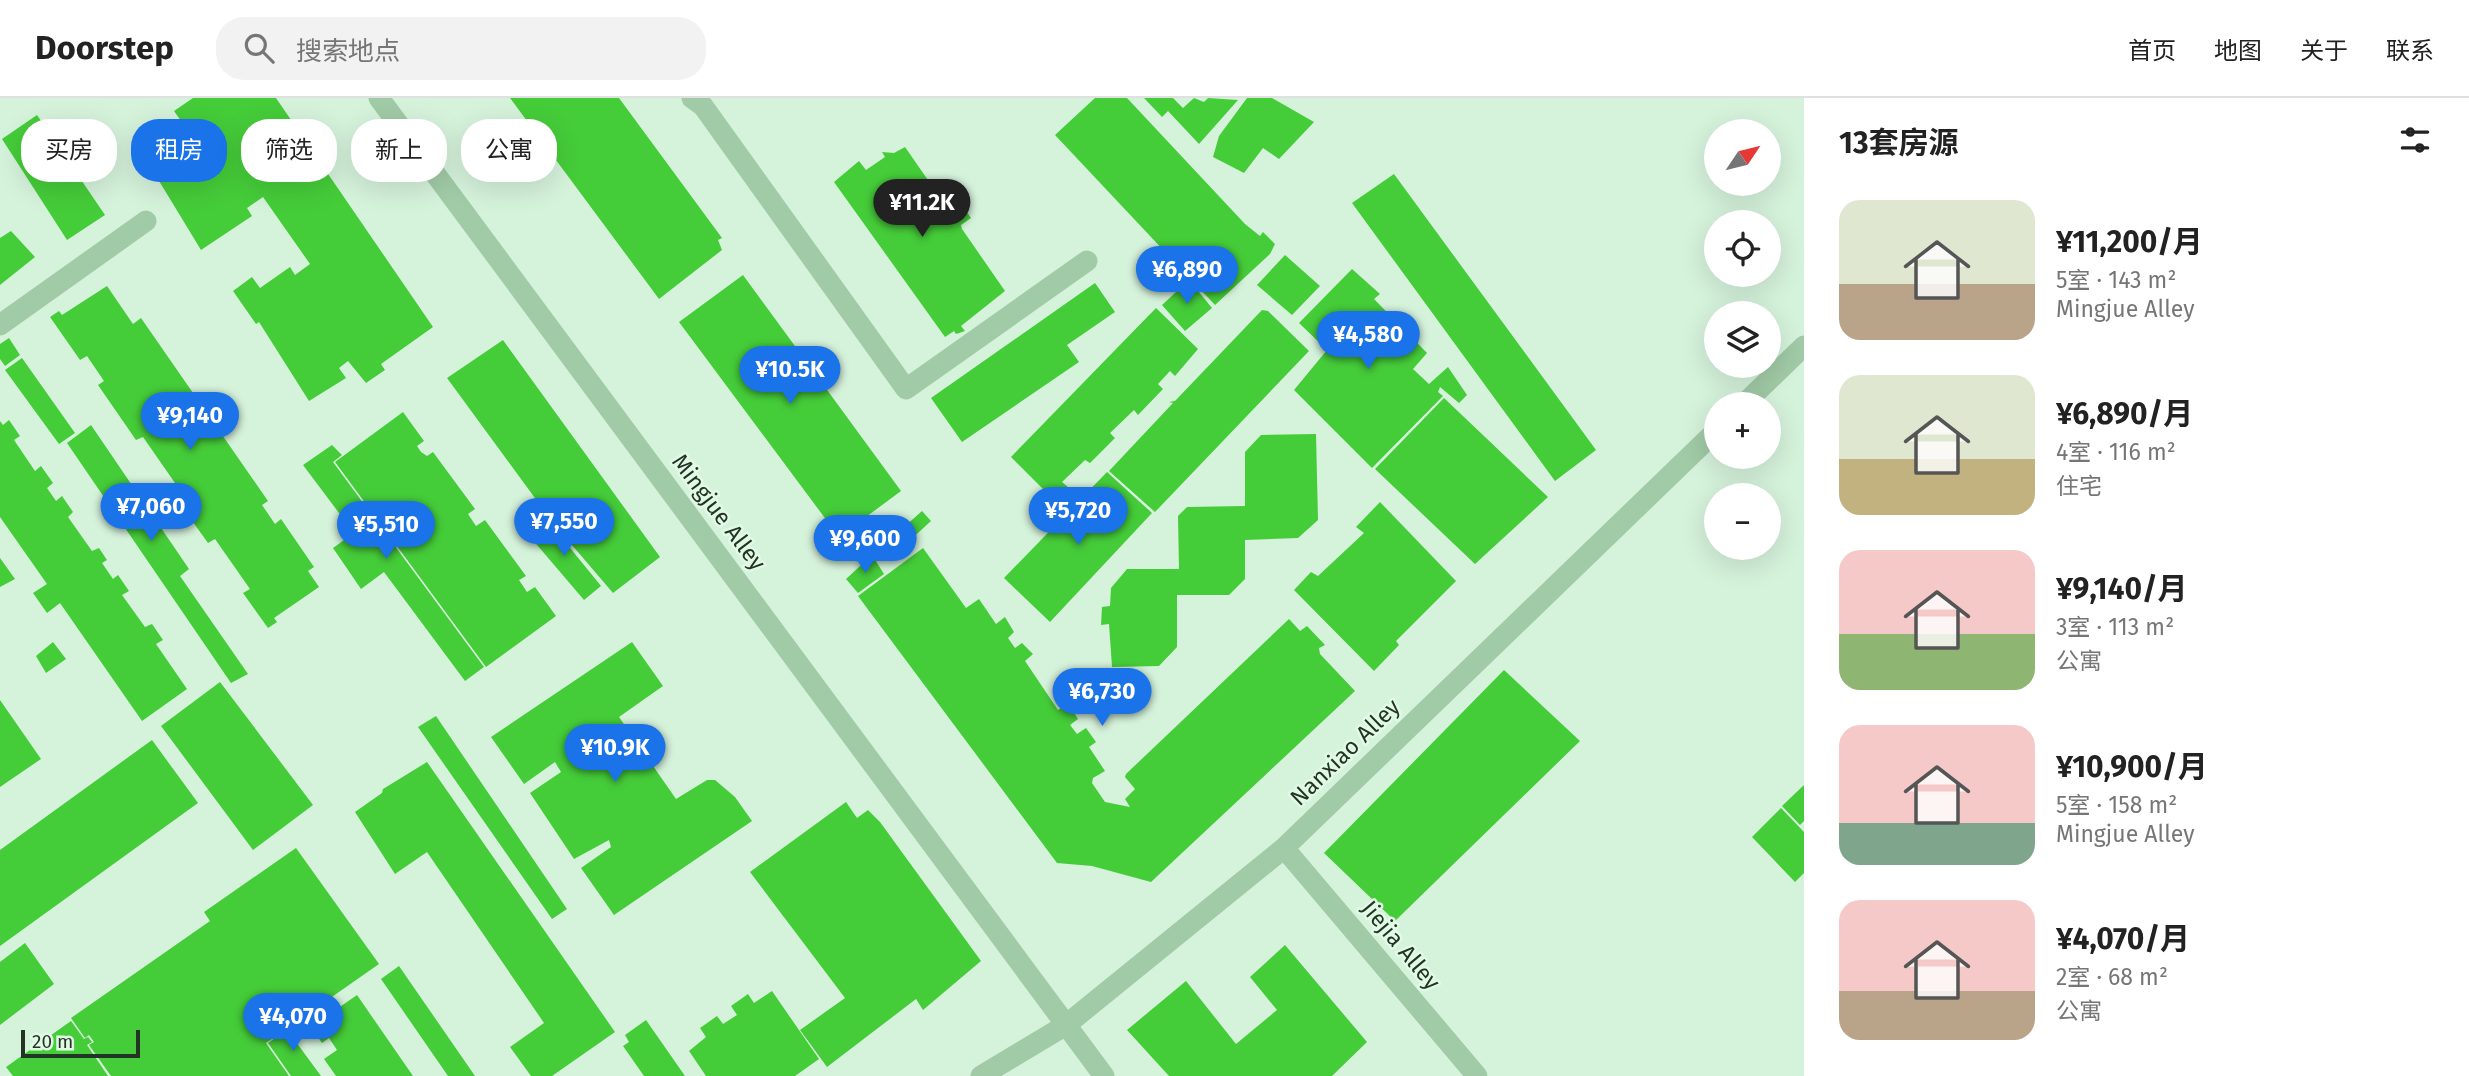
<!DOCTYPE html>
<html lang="zh">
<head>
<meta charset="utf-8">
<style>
  :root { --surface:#fff; --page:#f2f2f2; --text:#222; --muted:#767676; --line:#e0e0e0; --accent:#1a73e8 }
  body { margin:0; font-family:"Fira Sans","Noto Sans SC",sans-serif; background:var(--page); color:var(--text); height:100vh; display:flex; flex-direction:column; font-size:26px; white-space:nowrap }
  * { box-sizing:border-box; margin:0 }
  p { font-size:23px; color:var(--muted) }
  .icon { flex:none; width:38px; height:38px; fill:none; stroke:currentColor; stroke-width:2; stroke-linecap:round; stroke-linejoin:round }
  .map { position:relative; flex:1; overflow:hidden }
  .drawer { display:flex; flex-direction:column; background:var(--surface); width:665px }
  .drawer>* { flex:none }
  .hud { position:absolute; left:21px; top:21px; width:665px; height:63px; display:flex; gap:14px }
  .needle { width:46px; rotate:55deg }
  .buttons { position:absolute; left:1704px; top:21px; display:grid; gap:14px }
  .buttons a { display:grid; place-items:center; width:77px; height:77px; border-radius:50%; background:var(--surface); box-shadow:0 7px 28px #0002; font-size:35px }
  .scale { position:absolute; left:21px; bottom:18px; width:119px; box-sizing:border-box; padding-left:7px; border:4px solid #243424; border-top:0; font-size:19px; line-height:24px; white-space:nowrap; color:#243424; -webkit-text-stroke:5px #e1fae6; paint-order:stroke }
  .price { position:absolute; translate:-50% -60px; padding:0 16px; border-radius:24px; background:var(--accent); color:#fff; font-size:23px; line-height:46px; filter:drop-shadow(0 2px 4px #0008) }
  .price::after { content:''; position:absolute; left:50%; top:42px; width:21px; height:16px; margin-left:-10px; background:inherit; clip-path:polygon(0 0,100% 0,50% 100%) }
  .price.selected { background:#222; color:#fff }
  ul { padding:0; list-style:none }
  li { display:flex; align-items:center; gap:21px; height:175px; padding:0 35px }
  li span { display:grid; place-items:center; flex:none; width:196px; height:140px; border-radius:21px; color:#555 }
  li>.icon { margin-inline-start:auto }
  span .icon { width:84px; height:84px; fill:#fffc; stroke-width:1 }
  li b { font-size:30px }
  h2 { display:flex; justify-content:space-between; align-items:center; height:84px; padding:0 35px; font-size:30px }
  .pill { padding:0 24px; border-radius:28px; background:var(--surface); box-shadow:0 7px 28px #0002; font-size:24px; line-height:63px }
  .pill.selected { background:var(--accent); color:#fff }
  header { display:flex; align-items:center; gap:42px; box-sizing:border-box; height:98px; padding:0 35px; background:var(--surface); border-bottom:2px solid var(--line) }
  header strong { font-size:33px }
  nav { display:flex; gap:38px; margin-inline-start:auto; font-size:24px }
  .search { width:490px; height:63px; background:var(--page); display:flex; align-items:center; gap:18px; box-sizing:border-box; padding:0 24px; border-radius:28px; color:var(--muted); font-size:26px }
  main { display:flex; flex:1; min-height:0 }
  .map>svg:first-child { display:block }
  .building { fill:#45cc39 }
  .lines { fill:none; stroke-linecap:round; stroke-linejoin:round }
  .minor { stroke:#a1caa6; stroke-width:21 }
  .labels { text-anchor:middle; stroke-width:5; stroke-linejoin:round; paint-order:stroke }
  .street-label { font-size:23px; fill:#243424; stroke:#e1fae6 }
</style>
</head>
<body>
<header>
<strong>Doorstep</strong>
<div class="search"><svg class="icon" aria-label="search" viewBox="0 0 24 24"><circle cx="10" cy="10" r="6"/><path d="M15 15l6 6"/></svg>搜索地点</div>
<nav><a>首页</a><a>地图</a><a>关于</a><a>联系</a></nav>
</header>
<main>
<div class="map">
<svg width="1804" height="978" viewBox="0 0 1804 978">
  <rect width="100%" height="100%" fill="#d5f2db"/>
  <path class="building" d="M 193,0 L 276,0 L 433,229 L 381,266 L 385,272 L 366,285 L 348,263 L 339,270 L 346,280 L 309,303 L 259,224 L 256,226 L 233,193 L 252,179 L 260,190 L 290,169 L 295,177 L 310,166 L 263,99 L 247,110 L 252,118 L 201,152 L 156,78 L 152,81 L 132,52 L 168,26 L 176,36 L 186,30 L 174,13 Z
    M 510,0 L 619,0 L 722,140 L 718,142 L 722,152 L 659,201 Z
    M 1095,0 L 1127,0 L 1245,126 L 1260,138 L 1263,134 L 1275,146 L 1270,156 L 1215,207 L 1055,37 Z
    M 1144,0 L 1173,0 L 1183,10 L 1194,0 L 1204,4 L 1208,0 L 1238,2 L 1199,46 L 1168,13 L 1162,19 Z
    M 1247,0 L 1272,0 L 1314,24 L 1279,61 L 1263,50 L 1244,75 L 1213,59 L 1219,38 Z
    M 37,17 L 105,117 L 67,142 L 2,41 Z
    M 905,49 L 953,118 L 965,111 L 971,120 L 961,127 L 962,131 L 1005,193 L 961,228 L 965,233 L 956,236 L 954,233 L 945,239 L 834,84 L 859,63 L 866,72 L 885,59 L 882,54 L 894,55 Z
    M 1394,76 L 1596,352 L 1555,383 L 1352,105 Z
    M 11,133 L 35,159 L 0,187 L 0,140 Z
    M 1285,157 L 1320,188 L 1292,217 L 1257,187 Z
    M 1352,171 L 1380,196 L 1374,201 L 1427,255 L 1413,271 L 1429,286 L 1448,269 L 1467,297 L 1459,305 L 1440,289 L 1438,294 L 1443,298 L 1372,370 L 1294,292 L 1327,252 L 1299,225 Z
    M 743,177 L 901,393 L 839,439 L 679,224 Z
    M 1189,182 L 1212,210 L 1185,233 L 1162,207 Z
    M 1095,185 L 1115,214 L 1067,247 L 1079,264 L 962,344 L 931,300 Z
    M 107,188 L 133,226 L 141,220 L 268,403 L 262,407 L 275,426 L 281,421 L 314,469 L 308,473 L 319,489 L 274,520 L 277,524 L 268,530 L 243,495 L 250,491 L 215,441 L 208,445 L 185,413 L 191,408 L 143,339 L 136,342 L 98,287 L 104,283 L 87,258 L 80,262 L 50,219 L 59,213 L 62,217 Z
    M 1156,210 L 1198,251 L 1175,278 L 1170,273 L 1158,286 L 1163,291 L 1138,317 L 1134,312 L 1110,335 L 1115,340 L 1090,365 L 1085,362 L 1062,384 L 1068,389 L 1054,402 L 1011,359 Z
    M 1262,212 L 1268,213 L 1309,253 L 1155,414 L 1109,373 L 1173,305 L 1169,304 L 1175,303 Z
    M 9,240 L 20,257 L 5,268 L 0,261 L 0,246 Z
    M 503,242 L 660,459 L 613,495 L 554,426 L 447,280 Z
    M 22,260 L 75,335 L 59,346 L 5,272 Z
    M 1444,300 L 1548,399 L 1475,466 L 1375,371 Z
    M 403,314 L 424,343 L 417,348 L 421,354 L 427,358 L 433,354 L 475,411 L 468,416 L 476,428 L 485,422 L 526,478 L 519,482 L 527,494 L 535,489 L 556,518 L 486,569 L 335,364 Z
    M 9,322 L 20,338 L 14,342 L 35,373 L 41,368 L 53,385 L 47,390 L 56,403 L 62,398 L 73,414 L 68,419 L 92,453 L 99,450 L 107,462 L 102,465 L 113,481 L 118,477 L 129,493 L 122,497 L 145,529 L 152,526 L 163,542 L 156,546 L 187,591 L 142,623 L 60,505 L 47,515 L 33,495 L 47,486 L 0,419 L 0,323 L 3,327 Z
    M 91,327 L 189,471 L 180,478 L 248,576 L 231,585 L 67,345 Z
    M 1316,336 L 1318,422 L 1298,440 L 1245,442 L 1245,481 L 1229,497 L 1177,497 L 1177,549 L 1159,568 L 1112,569 L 1109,526 L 1101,527 L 1102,509 L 1110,508 L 1111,490 L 1127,471 L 1179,471 L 1178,418 L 1187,409 L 1245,408 L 1245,354 L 1261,337 Z
    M 332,347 L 342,357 L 333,364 L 484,569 L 465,583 L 384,474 L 361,491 L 333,450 L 354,435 L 303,367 Z
    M 1107,374 L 1152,415 L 1050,524 L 1004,480 Z
    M 1380,404 L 1456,483 L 1396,543 L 1399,547 L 1374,573 L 1294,492 L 1311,474 L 1318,478 L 1364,435 L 1356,429 Z
    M 922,413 L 931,423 L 896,455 L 886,444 L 897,440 L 894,438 Z
    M 545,419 L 601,488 L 584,502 L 526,434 Z
    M 923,450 L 966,510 L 979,501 L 996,526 L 1005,519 L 1014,534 L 1008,540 L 1015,550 L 1022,545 L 1033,556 L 1025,563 L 1058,612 L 1068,605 L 1078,621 L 1070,627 L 1077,636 L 1086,630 L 1096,644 L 1089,649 L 1105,673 L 1093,680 L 1092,685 L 1105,704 L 1130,709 L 1125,701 L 1135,691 L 1125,679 L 1126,676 L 1289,521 L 1300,533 L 1307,528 L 1325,547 L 1319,550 L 1320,556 L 1355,593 L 1151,784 L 1092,768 L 1057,765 L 858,498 Z
    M 872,457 L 884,476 L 858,495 L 846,481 Z
    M 0,460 L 15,481 L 0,489 Z
    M 53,544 L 66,561 L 46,575 L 36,558 Z
    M 632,544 L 663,588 L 619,619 L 676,701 L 707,682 L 715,682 L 735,699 L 752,723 L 614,817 L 581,770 L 611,749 L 609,742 L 574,761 L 530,695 L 561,674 L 555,664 L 524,686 L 491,639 Z
    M 1504,572 L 1580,643 L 1395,823 L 1324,755 Z
    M 220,584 L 313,707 L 253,752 L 161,628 Z
    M 0,602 L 41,661 L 0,689 Z
    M 436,618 L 567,811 L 552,821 L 418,629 Z
    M 152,642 L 198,705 L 0,848 L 0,752 Z
    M 427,664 L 615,934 L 552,978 L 531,978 L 510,949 L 544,925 L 427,754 L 395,776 L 355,714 L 382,695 L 383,691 Z
    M 1804,687 L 1804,723 L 1800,727 L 1782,708 Z
    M 846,704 L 857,720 L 868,712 L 880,724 L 981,863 L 923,912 L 916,901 L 827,969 L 800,932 L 845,900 L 750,774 Z
    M 1781,710 L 1804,734 L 1804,775 L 1795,784 L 1752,739 Z
    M 296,750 L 379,866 L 266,945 L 289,978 L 111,978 L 89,947 L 94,944 L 89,937 L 85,940 L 71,920 L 210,823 L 204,814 Z
    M 25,845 L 54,886 L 0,927 L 0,864 Z
    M 1285,847 L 1367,944 L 1332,978 L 1169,978 L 1127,932 L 1186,883 L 1236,946 L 1277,912 L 1250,879 Z
    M 399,868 L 475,978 L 448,978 L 381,881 Z
    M 772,893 L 819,961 L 795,978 L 706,978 L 689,953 L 706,939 L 700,930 L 717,918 L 723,926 L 737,917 L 731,908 L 748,896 L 754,905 Z
    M 357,897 L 413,978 L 336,978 L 324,961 L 337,952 L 329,940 L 322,945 L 311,929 Z
    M 646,922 L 685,978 L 644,978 L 623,948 L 629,944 L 625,937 Z
    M 71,923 L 84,941 L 88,939 L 92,944 L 87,947 L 108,978 L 13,978 L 6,969 Z
    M 298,924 L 305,934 L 296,944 L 321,978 L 291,978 L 268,945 Z"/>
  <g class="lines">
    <path class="minor" d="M 379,0 L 1104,978
      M 692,0 L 703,8 L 906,291 L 1087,163
      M 0,227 L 146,123
      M 1744,306 L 1804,248
      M 1284,750 L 1477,978
      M 981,978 L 1066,927 L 1284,750 L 1717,332"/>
  </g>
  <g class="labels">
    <g class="street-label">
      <text transform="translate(719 414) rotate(53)" y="8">Mingjue Alley</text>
      <text transform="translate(1345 654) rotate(-44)" y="8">Nanxiao Alley</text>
      <text transform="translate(1401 847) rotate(50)" y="8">Jiejia Alley</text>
    </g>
  </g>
</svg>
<div class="buttons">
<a><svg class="needle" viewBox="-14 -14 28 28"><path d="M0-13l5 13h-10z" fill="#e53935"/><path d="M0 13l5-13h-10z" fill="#767676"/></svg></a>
<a><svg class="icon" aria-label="locate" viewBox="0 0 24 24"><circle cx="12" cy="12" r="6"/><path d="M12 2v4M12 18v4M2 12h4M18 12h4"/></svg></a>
<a><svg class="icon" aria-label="layers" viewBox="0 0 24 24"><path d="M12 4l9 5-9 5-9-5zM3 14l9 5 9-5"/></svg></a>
<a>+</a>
<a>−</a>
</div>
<div class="scale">20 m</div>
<b class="price selected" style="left:922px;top:141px">¥11.2K</b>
<b class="price" style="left:1187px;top:208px">¥6,890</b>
<b class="price" style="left:1368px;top:273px">¥4,580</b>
<b class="price" style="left:790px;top:308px">¥10.5K</b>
<b class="price" style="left:190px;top:354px">¥9,140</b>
<b class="price" style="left:151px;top:445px">¥7,060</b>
<b class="price" style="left:1078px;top:449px">¥5,720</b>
<b class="price" style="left:564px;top:460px">¥7,550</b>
<b class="price" style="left:386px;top:463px">¥5,510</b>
<b class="price" style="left:865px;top:477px">¥9,600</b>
<b class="price" style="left:1102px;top:630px">¥6,730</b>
<b class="price" style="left:615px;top:686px">¥10.9K</b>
<b class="price" style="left:293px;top:955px">¥4,070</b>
<div class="hud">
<a class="pill">买房</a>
<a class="pill selected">租房</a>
<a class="pill">筛选</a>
<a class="pill">新上</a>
<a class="pill">公寓</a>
</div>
</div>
<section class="drawer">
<h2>13套房源<svg class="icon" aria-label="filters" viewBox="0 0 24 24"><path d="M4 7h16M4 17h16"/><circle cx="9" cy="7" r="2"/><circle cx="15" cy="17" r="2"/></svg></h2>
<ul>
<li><span style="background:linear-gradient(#dfe7d0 60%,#b9a48a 0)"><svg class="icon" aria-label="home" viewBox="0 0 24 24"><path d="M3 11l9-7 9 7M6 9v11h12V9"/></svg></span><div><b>¥11,200/月</b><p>5室 · 143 m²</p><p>Mingjue Alley</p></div></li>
<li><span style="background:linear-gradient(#dfe7d0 60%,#c2b280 0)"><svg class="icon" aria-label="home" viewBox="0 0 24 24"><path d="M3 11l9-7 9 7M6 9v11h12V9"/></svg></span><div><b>¥6,890/月</b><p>4室 · 116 m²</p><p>住宅</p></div></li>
<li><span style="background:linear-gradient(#f6c9c9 60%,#8fb573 0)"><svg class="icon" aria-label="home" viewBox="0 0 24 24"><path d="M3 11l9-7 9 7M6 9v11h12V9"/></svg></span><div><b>¥9,140/月</b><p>3室 · 113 m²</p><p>公寓</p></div></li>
<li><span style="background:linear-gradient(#f6c9c9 70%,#7fa58c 0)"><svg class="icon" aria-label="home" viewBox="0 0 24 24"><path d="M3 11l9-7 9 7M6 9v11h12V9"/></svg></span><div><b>¥10,900/月</b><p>5室 · 158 m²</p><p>Mingjue Alley</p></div></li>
<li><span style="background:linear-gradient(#f6c9c9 65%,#b9a48a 0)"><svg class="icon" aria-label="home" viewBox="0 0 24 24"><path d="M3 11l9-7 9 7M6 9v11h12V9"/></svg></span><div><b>¥4,070/月</b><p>2室 · 68 m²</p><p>公寓</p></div></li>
</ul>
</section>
</main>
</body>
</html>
